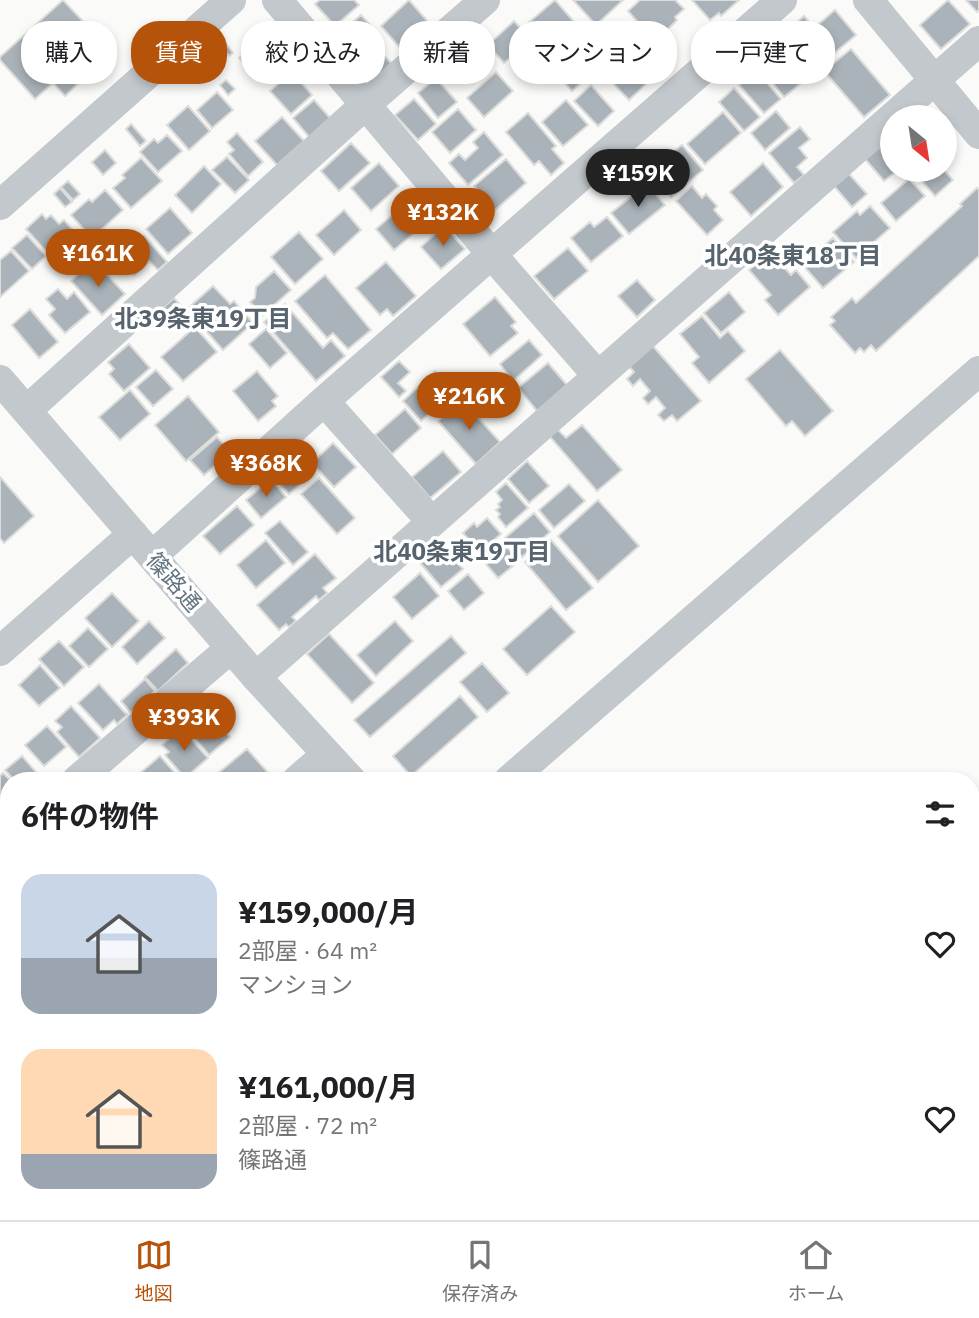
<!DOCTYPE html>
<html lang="ja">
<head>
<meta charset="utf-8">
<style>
  :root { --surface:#fff; --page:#f2f2f2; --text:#202124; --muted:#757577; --line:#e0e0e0; --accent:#b45309 }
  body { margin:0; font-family:"IBM Plex Sans","Noto Sans JP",sans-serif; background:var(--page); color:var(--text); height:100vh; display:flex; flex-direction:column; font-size:26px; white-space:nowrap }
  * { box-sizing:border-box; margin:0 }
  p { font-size:23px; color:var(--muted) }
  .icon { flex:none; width:38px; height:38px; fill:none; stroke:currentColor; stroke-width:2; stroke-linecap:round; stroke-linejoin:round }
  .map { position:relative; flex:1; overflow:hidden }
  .details { position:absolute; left:0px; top:772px; width:980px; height:450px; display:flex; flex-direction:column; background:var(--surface); border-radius:28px 28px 0 0; box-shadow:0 4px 10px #0003 }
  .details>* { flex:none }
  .guide { position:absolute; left:21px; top:21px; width:938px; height:63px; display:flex; gap:14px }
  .needle { width:46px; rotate:150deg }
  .buttons { position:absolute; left:880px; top:105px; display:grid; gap:14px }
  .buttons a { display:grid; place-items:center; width:77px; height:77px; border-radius:50%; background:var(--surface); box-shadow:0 4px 10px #0003; font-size:35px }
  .price { position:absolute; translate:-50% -60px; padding:0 16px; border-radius:24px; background:var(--accent); color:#fff; font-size:23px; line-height:46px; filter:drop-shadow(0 2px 4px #0008) }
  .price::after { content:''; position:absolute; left:50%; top:42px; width:21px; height:16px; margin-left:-10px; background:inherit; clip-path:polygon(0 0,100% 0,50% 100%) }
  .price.selected { background:#222; color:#fff }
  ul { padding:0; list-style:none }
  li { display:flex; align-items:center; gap:21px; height:175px; padding:0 21px }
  li span { display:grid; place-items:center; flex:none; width:196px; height:140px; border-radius:21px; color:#555 }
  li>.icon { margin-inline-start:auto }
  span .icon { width:84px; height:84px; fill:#fffc; stroke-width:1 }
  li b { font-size:30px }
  h2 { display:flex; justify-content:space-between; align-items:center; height:84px; padding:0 21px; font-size:30px }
  .chip { padding:0 24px; border-radius:28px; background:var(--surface); box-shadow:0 4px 10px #0003; font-size:24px; line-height:63px }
  .chip.selected { background:var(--accent); color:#fff }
  .menu { display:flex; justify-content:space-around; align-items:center; height:98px; border-top:2px solid var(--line); background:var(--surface); font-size:19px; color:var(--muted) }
  .menu a { display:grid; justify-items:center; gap:4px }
  .menu .selected { color:var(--accent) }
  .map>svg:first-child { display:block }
  .building { fill:#aab3b9; stroke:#dcdcda; stroke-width:2 }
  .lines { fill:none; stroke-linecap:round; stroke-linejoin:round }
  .major-casing { stroke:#b5babe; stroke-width:42 }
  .minor { stroke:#c3c8cc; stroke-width:30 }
  .major { stroke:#fff; stroke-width:38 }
  .labels { text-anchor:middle; stroke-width:7; stroke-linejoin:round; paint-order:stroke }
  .street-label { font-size:23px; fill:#657683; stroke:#fff }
  .neighbourhood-label { font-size:24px; font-weight:bold; fill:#57646e; stroke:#fff }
</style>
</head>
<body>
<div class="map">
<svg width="979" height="1220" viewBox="0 0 979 1220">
  <rect width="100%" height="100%" fill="#fafaf8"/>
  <path class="building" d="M 63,0 L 91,30 L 62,57 L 83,79 L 65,96 L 53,83 L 35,99 L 0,60 L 0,57 Z
    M 320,0 L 354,0 L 359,5 L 335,26 L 315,4 Z
    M 409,0 L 429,23 L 400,48 L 381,26 Z
    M 555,0 L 583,32 L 554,56 L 527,24 Z
    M 573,0 L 623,0 L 596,25 Z
    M 640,0 L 675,0 L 684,9 L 675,17 L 677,20 L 664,33 L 660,29 L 651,37 L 628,11 Z
    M 692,0 L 739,0 L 721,16 L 719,13 L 710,20 Z
    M 948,0 L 970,24 L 941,49 L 920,25 Z
    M 966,0 L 979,0 L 979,10 L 977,12 Z
    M 835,10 L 856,35 L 821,64 L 790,28 L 804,16 L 814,28 Z
    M 361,15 L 377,33 L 353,54 L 337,36 Z
    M 514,21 L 531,40 L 504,63 L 488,45 Z
    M 273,33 L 289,51 L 258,79 L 239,58 L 258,41 L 261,45 Z
    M 594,35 L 611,54 L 593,70 L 576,51 Z
    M 223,40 L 233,53 L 229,56 L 219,45 Z
    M 655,41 L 670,57 L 649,76 L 634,60 Z
    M 796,42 L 818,67 L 801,81 L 780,57 Z
    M 376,47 L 392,64 L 371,83 L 358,63 Z
    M 851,49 L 890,95 L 864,117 L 824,71 Z
    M 574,54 L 592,74 L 572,91 L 554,71 Z
    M 291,55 L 295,59 L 279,73 L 275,68 Z
    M 622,59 L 646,84 L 629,100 L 605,75 Z
    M 781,61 L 800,84 L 784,97 L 765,74 Z
    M 756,70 L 781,99 L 764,113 L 739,85 Z
    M 292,72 L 312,95 L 291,114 L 270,91 Z
    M 496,72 L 513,91 L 484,117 L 467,98 Z
    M 436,78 L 457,102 L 438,118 L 418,93 Z
    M 226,80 L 235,89 L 228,95 L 220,85 Z
    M 591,85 L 614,111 L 598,126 L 574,101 Z
    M 734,88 L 760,117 L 744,131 L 719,102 Z
    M 217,92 L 233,110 L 212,128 L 197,110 Z
    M 414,99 L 436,124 L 418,140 L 395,115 Z
    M 314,100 L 331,119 L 310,138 L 293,118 Z
    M 566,100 L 588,125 L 563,146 L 542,122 Z
    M 188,106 L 210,131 L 189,150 L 167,125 Z
    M 458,109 L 476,130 L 450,153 L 432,132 Z
    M 776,111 L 790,128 L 765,150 L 751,133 Z
    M 723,112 L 741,133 L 705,164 L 687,144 Z
    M 528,113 L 556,146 L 552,149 L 564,163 L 551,175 L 539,161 L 534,165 L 506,132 Z
    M 282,117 L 304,141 L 277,165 L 255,141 Z
    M 131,124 L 146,141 L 140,146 L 126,129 Z
    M 800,127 L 810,139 L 799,148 L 807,158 L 797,167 L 804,175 L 794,183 L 769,153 Z
    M 484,132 L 503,155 L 468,185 L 449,163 L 459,154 L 465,160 L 478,148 L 473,142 Z
    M 237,133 L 263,162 L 248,176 L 229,154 L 234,150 L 227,142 Z
    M 167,135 L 182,151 L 158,172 L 140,152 L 154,139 L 158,143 Z
    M 351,143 L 370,163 L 339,191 L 321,171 Z
    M 884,144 L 892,154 L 892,170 L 898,170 L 884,181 L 865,159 Z
    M 682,145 L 703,170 L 671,197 L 649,172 Z
    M 105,150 L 116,163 L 103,175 L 92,162 Z
    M 227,157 L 249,180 L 235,193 L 212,170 Z
    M 141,158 L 162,181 L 131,208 L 113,188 L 125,178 L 122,175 Z
    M 506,159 L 526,183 L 495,210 L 474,186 Z
    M 379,163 L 399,186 L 371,211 L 351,188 Z
    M 763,163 L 783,187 L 751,216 L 730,192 Z
    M 204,166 L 221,184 L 192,213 L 175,195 Z
    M 912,170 L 944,170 L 953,180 L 935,196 Z
    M 849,174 L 867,194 L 852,207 L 834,186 Z
    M 909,179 L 925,196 L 896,221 L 881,203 Z
    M 68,181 L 80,194 L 73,200 L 61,187 Z
    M 647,184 L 665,205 L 629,234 L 611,213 Z
    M 692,186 L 702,198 L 706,194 L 717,206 L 714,210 L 723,220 L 707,235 L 676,201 Z
    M 60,188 L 72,202 L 65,207 L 54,194 Z
    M 977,188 L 979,190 L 979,256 L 876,351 L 871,345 L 864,352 L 860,348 L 855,353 L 830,325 L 835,321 L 831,317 L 852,298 L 856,303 L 962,206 L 960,204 Z
    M 105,190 L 123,210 L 92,238 L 71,215 L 89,199 L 92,202 Z
    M 406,203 L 425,224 L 394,250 L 376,229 Z
    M 870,206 L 890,228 L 856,258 L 833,232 L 857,211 L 860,215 Z
    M 170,208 L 192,233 L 168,254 L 146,229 Z
    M 344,210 L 361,230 L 334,255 L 316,235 Z
    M 42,214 L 46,219 L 51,215 L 59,224 L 64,220 L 79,237 L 54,260 L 26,229 Z
    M 607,217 L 623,236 L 591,262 L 571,238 L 590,222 L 594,227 Z
    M 444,226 L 465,249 L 441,269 L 421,247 Z
    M 299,232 L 323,259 L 295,284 L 271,257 Z
    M 27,235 L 46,256 L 32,269 L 12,248 Z
    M 144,236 L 167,262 L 158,270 L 149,261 L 134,275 L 119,259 Z
    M 833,238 L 854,262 L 823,288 L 802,264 Z
    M 568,248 L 588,271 L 554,299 L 534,276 Z
    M 11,251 L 29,271 L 0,297 L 0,260 Z
    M 770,252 L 791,275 L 796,270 L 810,287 L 778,315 L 765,300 L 771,295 L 749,270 Z
    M 386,262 L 416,296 L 393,316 L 387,309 L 380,315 L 356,288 Z
    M 97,264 L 125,294 L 102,315 L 71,281 L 83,270 L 86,273 Z
    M 274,271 L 291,290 L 263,315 L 250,302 L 255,298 L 256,287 Z
    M 325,275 L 371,330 L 348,349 L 333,333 L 327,338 L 295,301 Z
    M 637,280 L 655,300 L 637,317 L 618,296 Z
    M 213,286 L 230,304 L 234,301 L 253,323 L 223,350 L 187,309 Z
    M 58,289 L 67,299 L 74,292 L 90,312 L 65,333 L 49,315 L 55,309 L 46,299 Z
    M 729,292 L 745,312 L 721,333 L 704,313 Z
    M 495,297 L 516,322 L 511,326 L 518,333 L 490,356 L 463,324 Z
    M 174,298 L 186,312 L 170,326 L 158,312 Z
    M 285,304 L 323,348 L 331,340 L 345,356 L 316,381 L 264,322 Z
    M 30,309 L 58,342 L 39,358 L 12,325 Z
    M 702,316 L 720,338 L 728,331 L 745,351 L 709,383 L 692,363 L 699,357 L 680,334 Z
    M 195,327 L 217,352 L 183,381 L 161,357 Z
    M 266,329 L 287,353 L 270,368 L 249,344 Z
    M 529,340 L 542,355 L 513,381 L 500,364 Z
    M 129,344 L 150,368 L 124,391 L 109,374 L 114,369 L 108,362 Z
    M 652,345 L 701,401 L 677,421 L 672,415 L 664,421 L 658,415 L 665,408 L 656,397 L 648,404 L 643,398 L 650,391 L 640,379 L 633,386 L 627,379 L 634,372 L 628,365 Z
    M 780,350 L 833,411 L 805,436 L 792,421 L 786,426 L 746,379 Z
    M 399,361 L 410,372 L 398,383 L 406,391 L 399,397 L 381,377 Z
    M 548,363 L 567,385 L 537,411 L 518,388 Z
    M 156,370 L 173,389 L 153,406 L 136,387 Z
    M 257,371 L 278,396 L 272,401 L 276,406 L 258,421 L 233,391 Z
    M 435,371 L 453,392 L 421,421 L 403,401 Z
    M 130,390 L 150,414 L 120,440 L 99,417 Z
    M 188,396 L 219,432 L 186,461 L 155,425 Z
    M 462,400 L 500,442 L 476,464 L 438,421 Z
    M 405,409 L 421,428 L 392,454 L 375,435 Z
    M 582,425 L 622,470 L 597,491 L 551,438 L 551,434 L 557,429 L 566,438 Z
    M 217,437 L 230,452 L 204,475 L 190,460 Z
    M 333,443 L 356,467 L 334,487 L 312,463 Z
    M 443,451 L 461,472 L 430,498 L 412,477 Z
    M 295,457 L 311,474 L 289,494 L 273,477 Z
    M 527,461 L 549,486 L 529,503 L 508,479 Z
    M 0,477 L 34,516 L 4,543 L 0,538 Z
    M 319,478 L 355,518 L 337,534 L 301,494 Z
    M 271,479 L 286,497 L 261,518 L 246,500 Z
    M 506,483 L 528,508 L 506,527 L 498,517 L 500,514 L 496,510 L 500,507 L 498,504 L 502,500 L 496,492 Z
    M 569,484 L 585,501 L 554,528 L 539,510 Z
    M 598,500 L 639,546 L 598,582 L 558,536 Z
    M 237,506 L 254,525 L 220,554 L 203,536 Z
    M 534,513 L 550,532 L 522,557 L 505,538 Z
    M 487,518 L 501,534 L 480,552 L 463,533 L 474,523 L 477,527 Z
    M 280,521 L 308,552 L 293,565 L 265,533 Z
    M 266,540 L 285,563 L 256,588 L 237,565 Z
    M 437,540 L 463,569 L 441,587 L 416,558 Z
    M 551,540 L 593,588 L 566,610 L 525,562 Z
    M 507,547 L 519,561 L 498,578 L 486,564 Z
    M 315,554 L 336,578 L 323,588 L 327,593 L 319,600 L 316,596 L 292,617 L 296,621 L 289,627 L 286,624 L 279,630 L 257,605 Z
    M 420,573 L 439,596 L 412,619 L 393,597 Z
    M 468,574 L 484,593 L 464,610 L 448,591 Z
    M 112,593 L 139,621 L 112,647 L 85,618 Z
    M 551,606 L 575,632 L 527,675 L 503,649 Z
    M 149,621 L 165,638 L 137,664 L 122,647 Z
    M 395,621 L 413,641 L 376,676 L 357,655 Z
    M 88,628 L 108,649 L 89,667 L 69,646 Z
    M 329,634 L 374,683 L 352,703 L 307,654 Z
    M 451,636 L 466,653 L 370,737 L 354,720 Z
    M 59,641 L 84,667 L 64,686 L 39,659 Z
    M 176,649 L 188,663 L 158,691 L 145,677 Z
    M 482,663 L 509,693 L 487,712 L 460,682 Z
    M 40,665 L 60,688 L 39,706 L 19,685 Z
    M 145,679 L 155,691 L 131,713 L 121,701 Z
    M 99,684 L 127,715 L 117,724 L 114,720 L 103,730 L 78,703 Z
    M 202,693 L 216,710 L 191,732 L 176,715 Z
    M 460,696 L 478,717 L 411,776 L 393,756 Z
    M 71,706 L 100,738 L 79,757 L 57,732 L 62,727 L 55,721 Z
    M 214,719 L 230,737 L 209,755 L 193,736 Z
    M 47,726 L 66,747 L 44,766 L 25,745 Z
    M 181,728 L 208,758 L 185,778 L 165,755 L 169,752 L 162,745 Z
    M 247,749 L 271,776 L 266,780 L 210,780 Z
    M 22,756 L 42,779 L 40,780 L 14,780 L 5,770 Z
    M 160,756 L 181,780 L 143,780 L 138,775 Z
    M 3,773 L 10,780 L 9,818 L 0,826 L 0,776 Z
    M 9,917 L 9,945 L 0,953 L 0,925 Z
    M 9,1115 L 9,1145 L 0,1150 L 0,1121 Z
    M 979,1161 L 979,1220 L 911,1220 L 919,1213 L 971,1213 L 971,1167 Z
    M 0,1185 L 9,1185 L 8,1201 L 0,1201 Z
    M 0,1203 L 1,1209 L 8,1209 L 7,1220 L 0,1220 Z
    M 23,1213 L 45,1213 L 46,1220 L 12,1220 L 11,1215 Z
    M 98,1213 L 130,1213 L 131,1220 L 99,1220 Z
    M 134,1213 L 163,1213 L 163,1215 L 134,1219 Z"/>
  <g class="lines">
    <g class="major-casing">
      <path id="major" d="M 971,1007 L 979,1000
        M 415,1220 L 476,1213
        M 659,1220 L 679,1213"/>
    </g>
    <path class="minor" d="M 277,0 L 506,271 L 598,376
      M 868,0 L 979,134
      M 0,205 L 231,0
      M 0,380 L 256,677 L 351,780
      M 324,401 L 431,521
      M 27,410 L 365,105 L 485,0
      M 152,556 L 324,401 L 782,0
      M 0,651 L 133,534
      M 256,677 L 979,41
      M 77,780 L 231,648
      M 297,780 L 326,755
      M 509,780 L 979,371
      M 0,863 L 9,873
      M 0,1052 L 9,1066
      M 0,1171 L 9,1167
      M 76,1213 L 76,1220
      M 310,1213 L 316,1220
      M 725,1213 L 726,1220
      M 753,1213 L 763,1220"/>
    <use href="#major" class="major"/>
  </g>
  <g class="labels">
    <g class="street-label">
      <text transform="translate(174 582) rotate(49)" y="8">篠路通</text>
    </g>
    <g class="neighbourhood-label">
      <text x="793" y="264">北40条東18丁目</text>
      <text x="203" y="327">北39条東19丁目</text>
      <text x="462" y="560">北40条東19丁目</text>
    </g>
  </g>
</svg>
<div class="buttons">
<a><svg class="needle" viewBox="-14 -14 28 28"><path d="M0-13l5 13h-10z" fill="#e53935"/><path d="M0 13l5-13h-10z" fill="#757577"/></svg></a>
</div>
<b class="price selected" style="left:638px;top:209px">¥159K</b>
<b class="price" style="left:443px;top:248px">¥132K</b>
<b class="price" style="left:98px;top:289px">¥161K</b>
<b class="price" style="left:469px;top:432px">¥216K</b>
<b class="price" style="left:266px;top:499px">¥368K</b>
<b class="price" style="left:184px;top:753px">¥393K</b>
<div class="guide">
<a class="chip">購入</a>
<a class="chip selected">賃貸</a>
<a class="chip">絞り込み</a>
<a class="chip">新着</a>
<a class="chip">マンション</a>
<a class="chip">一戸建て</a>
</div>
<section class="details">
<h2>6件の物件<svg class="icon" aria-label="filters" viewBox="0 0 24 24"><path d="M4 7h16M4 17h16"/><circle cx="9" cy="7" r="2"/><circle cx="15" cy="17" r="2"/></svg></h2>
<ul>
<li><span style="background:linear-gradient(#c9d6e8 60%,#9aa5b1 0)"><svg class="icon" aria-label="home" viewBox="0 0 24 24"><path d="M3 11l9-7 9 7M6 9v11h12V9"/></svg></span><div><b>¥159,000/月</b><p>2部屋 · 64 m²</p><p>マンション</p></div><svg class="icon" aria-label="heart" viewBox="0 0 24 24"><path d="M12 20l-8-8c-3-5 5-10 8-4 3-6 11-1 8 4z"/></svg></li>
<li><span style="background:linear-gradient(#ffd9b3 75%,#9aa5b1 0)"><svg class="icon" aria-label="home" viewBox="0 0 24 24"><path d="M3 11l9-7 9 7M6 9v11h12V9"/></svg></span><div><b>¥161,000/月</b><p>2部屋 · 72 m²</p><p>篠路通</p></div><svg class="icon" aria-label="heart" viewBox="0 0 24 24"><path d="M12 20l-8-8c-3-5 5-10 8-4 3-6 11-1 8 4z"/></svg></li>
</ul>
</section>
</div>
<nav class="menu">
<a class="selected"><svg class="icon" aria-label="map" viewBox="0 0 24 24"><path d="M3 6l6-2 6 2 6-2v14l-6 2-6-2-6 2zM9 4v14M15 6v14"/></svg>地図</a>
<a><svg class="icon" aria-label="saved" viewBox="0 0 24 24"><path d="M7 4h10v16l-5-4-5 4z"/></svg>保存済み</a>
<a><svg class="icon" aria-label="home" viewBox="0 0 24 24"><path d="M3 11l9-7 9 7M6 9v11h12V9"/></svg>ホーム</a>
</nav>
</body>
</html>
